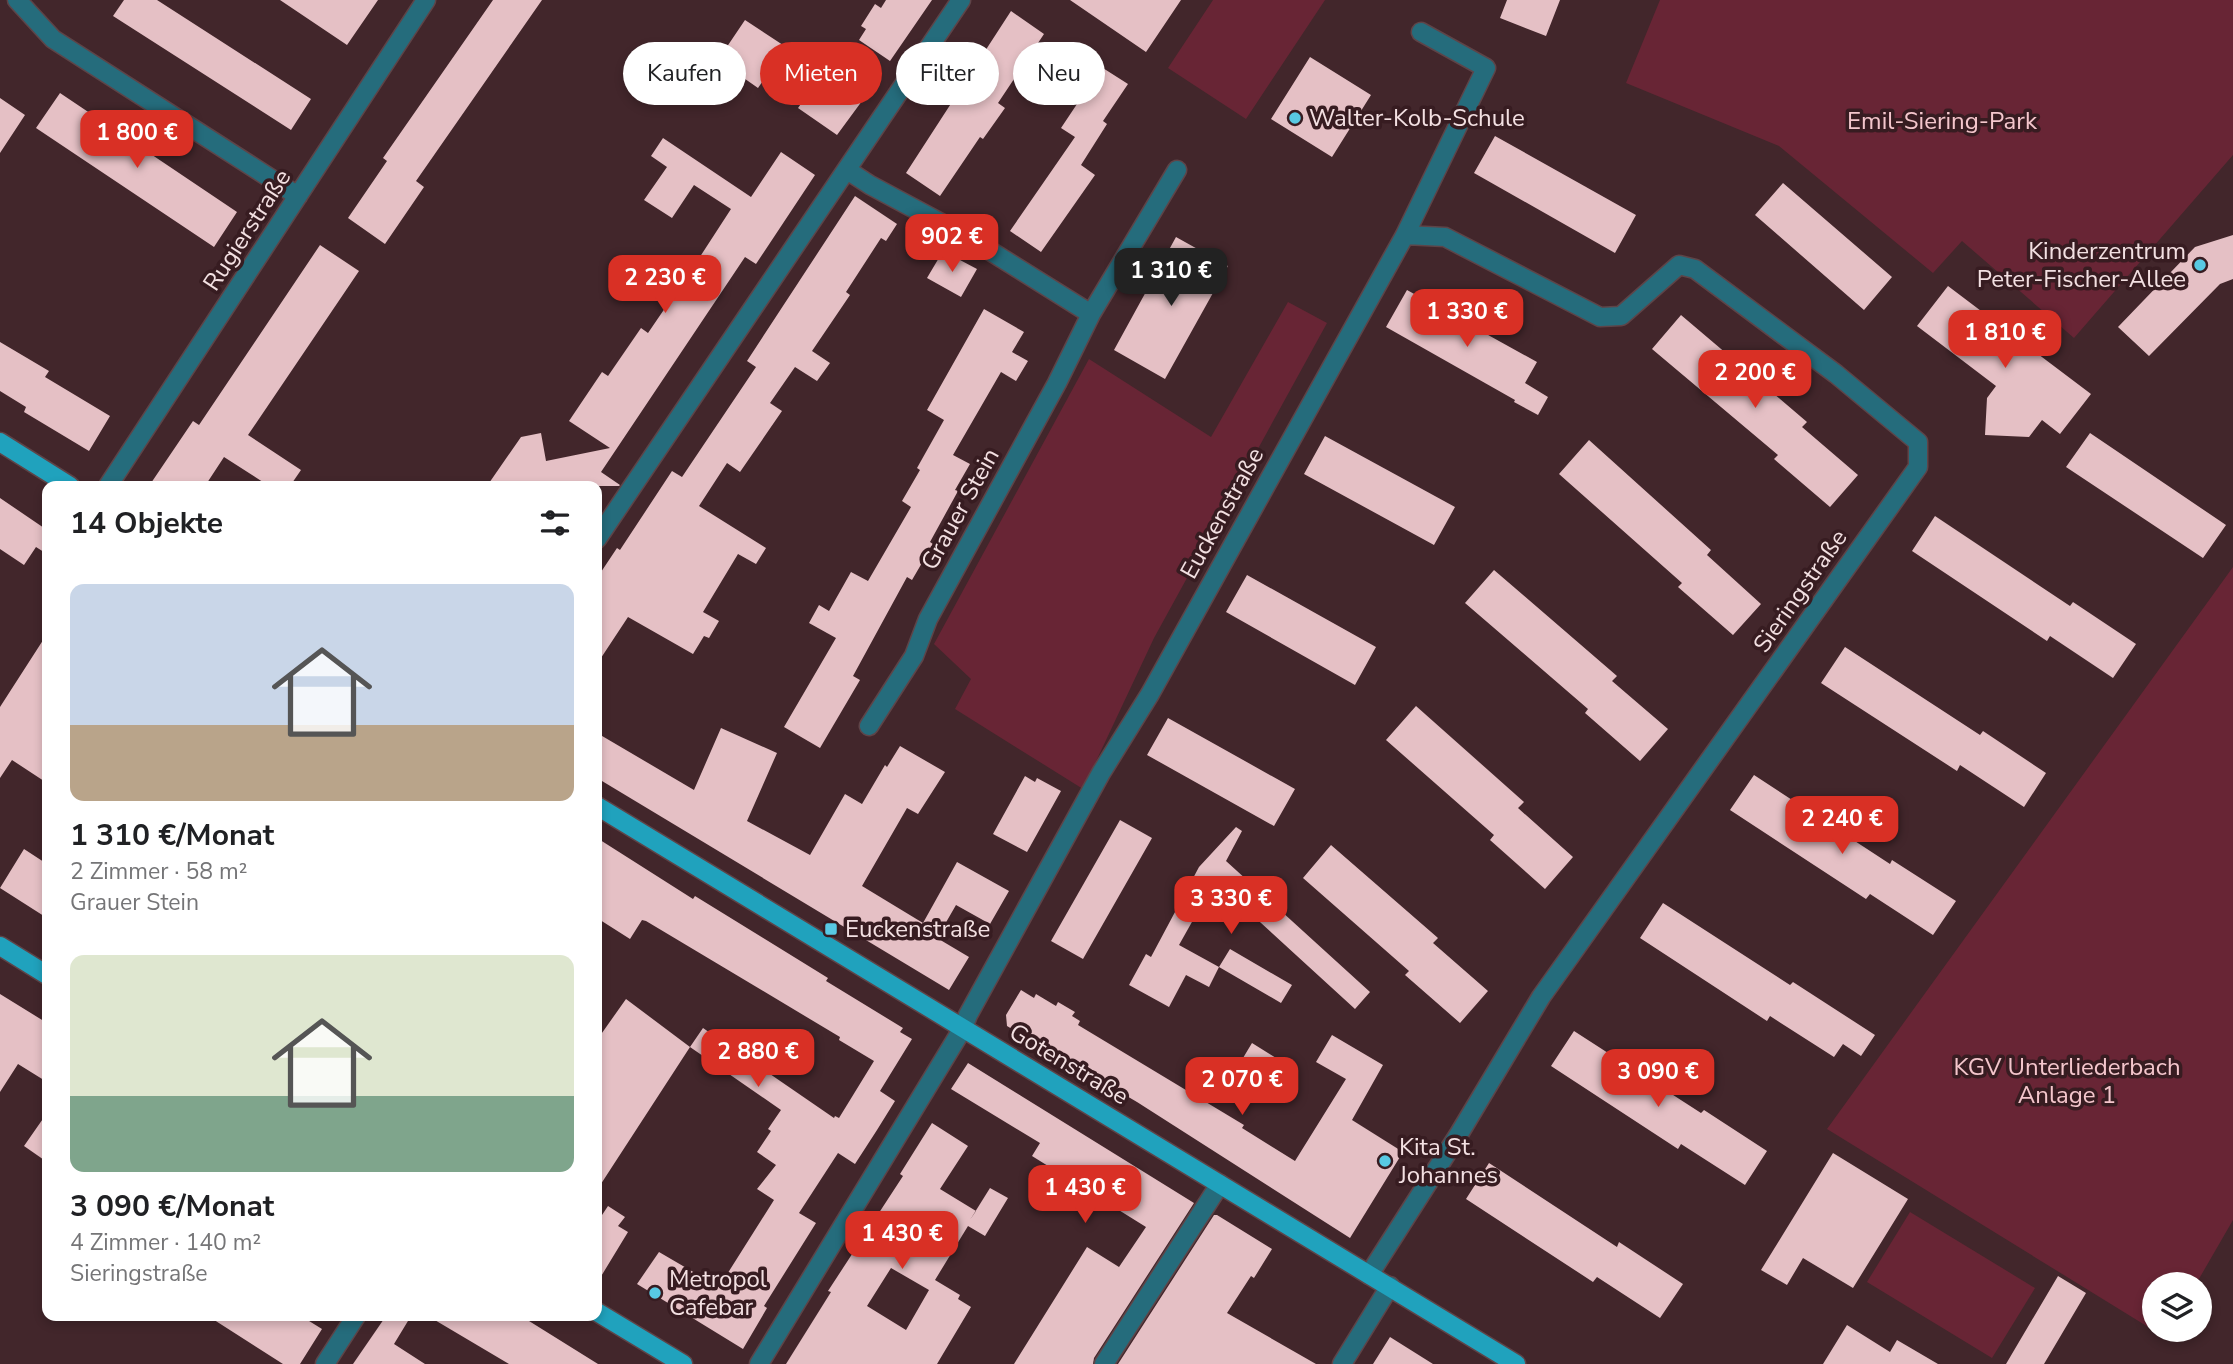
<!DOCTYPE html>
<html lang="de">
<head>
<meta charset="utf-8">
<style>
  :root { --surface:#fff; --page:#f6f6f6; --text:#202124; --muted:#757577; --accent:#d93025 }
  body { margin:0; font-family:"Nunito Sans",sans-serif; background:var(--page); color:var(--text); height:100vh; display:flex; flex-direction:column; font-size:26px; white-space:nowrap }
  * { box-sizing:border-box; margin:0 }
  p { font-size:23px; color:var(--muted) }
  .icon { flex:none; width:38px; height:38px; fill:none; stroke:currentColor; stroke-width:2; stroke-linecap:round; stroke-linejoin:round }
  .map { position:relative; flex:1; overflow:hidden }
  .sheet { position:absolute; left:42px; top:481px; width:560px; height:840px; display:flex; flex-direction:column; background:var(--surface); border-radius:14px; box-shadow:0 4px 10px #0003 }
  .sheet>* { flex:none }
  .banner { position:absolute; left:623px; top:42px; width:665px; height:63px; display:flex; gap:14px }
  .tools { position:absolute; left:2142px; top:1272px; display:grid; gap:14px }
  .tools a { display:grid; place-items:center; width:70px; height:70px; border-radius:50%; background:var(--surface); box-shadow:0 4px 10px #0003; font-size:35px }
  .price { position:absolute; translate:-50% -60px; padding:0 16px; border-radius:14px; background:var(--accent); color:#fff; font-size:23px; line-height:46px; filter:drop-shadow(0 2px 4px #0008) }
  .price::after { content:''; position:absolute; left:50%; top:42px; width:21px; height:16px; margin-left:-10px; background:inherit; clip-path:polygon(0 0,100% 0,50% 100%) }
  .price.active { background:#222; color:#fff }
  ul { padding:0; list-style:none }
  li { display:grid; align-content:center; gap:14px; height:371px; padding:0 28px }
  li span { display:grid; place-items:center; height:217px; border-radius:14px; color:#555 }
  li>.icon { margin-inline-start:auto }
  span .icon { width:126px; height:126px; fill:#fffc; stroke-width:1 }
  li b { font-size:30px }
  h2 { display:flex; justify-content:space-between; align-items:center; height:84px; padding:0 28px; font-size:30px }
  .chip { padding:0 24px; border-radius:32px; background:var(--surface); box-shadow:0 4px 10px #0003; font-size:24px; line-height:63px }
  .chip.active { background:var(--accent); color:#fff }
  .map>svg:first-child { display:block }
  .green { fill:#682535 }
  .building { fill:#e5c0c5; fill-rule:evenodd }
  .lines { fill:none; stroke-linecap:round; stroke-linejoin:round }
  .minor-casing { stroke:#5e4448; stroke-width:21 }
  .major-casing { stroke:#5e4448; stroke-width:21 }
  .minor { stroke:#256c7c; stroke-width:18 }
  .major { stroke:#20a2bd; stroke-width:18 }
  .poi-dot { fill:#58c9e3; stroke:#371c21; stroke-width:2.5 }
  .labels { text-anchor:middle; stroke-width:7; stroke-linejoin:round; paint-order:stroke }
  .poi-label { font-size:24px; fill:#f3e0e2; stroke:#371c21; text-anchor:start }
  .park-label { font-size:24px; fill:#f4c6cc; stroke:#371c21 }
  .street-label { font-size:24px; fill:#f3e0e2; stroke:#371c21 }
</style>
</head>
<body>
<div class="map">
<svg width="2233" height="1364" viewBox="0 0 2233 1364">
  <rect width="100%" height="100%" fill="#42262b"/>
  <path class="green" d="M 1213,0 L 1325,0 L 1246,119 L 1168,68 Z
    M 1660,0 L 2233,0 L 2233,155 L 2074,338 L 1962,241 L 1933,273 L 1779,146 L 1626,83 Z
    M 1288,302 L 1327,323 L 1154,638 L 1083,789 L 955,709 L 971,679 L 934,644 L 1089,359 L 1211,437 Z
    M 2233,567 L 2233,1220 L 2196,1284 L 2154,1284 L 2154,1330 L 2170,1330 L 2166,1338 L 1827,1129 Z
    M 1910,1212 L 2035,1288 L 1992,1358 L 1867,1282 Z"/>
  <path class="building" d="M 124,0 L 157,0 L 311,99 L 291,130 L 113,16 Z
    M 280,0 L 378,0 L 347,45 Z
    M 493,0 L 542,0 L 416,181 L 424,187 L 385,244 L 348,218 L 387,161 L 383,158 Z
    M 886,0 L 932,0 L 890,61 L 859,40 L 866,29 L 861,26 L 875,4 L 881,8 Z
    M 1070,0 L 1181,0 L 1146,52 Z
    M 1507,0 L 1560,0 L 1546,36 L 1500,18 Z
    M 1011,11 L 1044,34 L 998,103 L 1005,108 L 983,139 L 980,137 L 940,196 L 906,173 Z
    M 745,20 L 786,47 L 758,88 L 718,60 Z
    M 1310,57 L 1371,95 L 1332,157 L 1271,119 Z
    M 1095,63 L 1128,84 L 1103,121 L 1107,124 L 1081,165 L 1095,175 L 1041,252 L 1010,231 L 1075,137 L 1061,128 L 1077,104 L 1071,100 Z
    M 823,73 L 862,101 L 837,135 L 798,108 Z
    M 60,93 L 237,212 L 214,247 L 36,128 Z
    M 0,98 L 25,115 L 0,153 Z
    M 1495,136 L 1636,215 L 1615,253 L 1474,173 Z
    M 663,138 L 751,197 L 781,152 L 815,175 L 756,264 L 745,257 L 601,472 L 620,485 L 619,486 L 487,486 L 521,437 L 541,433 L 546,461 L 610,448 L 569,421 L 602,372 L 608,376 L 641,328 L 648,333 L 676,292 L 673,289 L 690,264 L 694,266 L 731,209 L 694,185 L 672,218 L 644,200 L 667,167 L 651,156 Z
    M 1783,183 L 1892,277 L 1864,310 L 1755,215 Z
    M 855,196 L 897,224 L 886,241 L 881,238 L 846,292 L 850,295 L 812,351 L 830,363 L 817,381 L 795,367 L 770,403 L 782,411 L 740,472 L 727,463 L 699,506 L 766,548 L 756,564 L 738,554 L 703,612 L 719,621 L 709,638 L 704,636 L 693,654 L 628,617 L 597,664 L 597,578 L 617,548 L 620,550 L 672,471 L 682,477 L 756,367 L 747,361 Z
    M 2233,235 L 2233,279 L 2220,284 L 2149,356 L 2118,327 L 2195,247 Z
    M 1176,237 L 1228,266 L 1165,379 L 1114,350 Z
    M 320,245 L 359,271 L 248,435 L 301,470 L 290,486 L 269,486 L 224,457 L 205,486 L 149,486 L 193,421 L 199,425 Z
    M 943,251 L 977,269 L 961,297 L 927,278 Z
    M 1948,286 L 2091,394 L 2060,434 L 2042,420 L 2029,437 L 1985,435 L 1987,398 L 1996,386 L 1917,326 Z
    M 1407,290 L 1537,362 L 1525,383 L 1548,397 L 1538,415 L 1514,402 L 1515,400 L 1386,327 Z
    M 984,309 L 1024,332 L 1012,352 L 1028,361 L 1016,381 L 1001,372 L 953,455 L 970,464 L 955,490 L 958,491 L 930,542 L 933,544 L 912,580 L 907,577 L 853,676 L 860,680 L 820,748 L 784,727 L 836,638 L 809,623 L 819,605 L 829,611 L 851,572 L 868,581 L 911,507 L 902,501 L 920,470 L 917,468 L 944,420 L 927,410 Z
    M 1681,315 L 1807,422 L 1802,427 L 1858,475 L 1830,507 L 1774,459 L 1778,455 L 1652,349 Z
    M 0,342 L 49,371 L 45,377 L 110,416 L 89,451 L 24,412 L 26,407 L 0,391 Z
    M 2090,433 L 2226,525 L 2203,558 L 2066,467 Z
    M 1325,436 L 1455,507 L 1434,545 L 1304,474 Z
    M 1589,440 L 1711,550 L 1707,555 L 1761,604 L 1733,635 L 1678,587 L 1682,583 L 1559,474 Z
    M 0,498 L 47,530 L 47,554 L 36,547 L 24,565 L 0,549 Z
    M 1935,516 L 2070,606 L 2073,602 L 2136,644 L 2113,678 L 2050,636 L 2047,641 L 1912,551 Z
    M 1494,570 L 1617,676 L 1612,681 L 1668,729 L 1640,761 L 1585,713 L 1588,709 L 1465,603 Z
    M 1247,575 L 1376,647 L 1355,685 L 1226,612 Z
    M 47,634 L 47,783 L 12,760 L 0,778 L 0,707 Z
    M 1845,647 L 1980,735 L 1983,731 L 2046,773 L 2024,807 L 1960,765 L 1957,771 L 1821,683 Z
    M 1416,706 L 1524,802 L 1518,808 L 1573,857 L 1545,889 L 1490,840 L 1494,835 L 1386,740 Z
    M 1168,718 L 1295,789 L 1274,826 L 1147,755 Z
    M 721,728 L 777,753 L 747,821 L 810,855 L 845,794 L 862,804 L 885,765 L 887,767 L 900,746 L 945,772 L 918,814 L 907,808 L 862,886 L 923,923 L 957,862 L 1009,891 L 990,924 L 956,905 L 937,938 L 969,957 L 949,990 L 597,778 L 597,733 L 694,790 Z
    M 1754,775 L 1890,864 L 1892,860 L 1956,901 L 1933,935 L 1870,894 L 1866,899 L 1730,810 Z
    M 1025,776 L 1035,782 L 1037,778 L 1061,791 L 1027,852 L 993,834 Z
    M 1120,820 L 1152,838 L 1083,959 L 1051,941 Z
    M 1236,827 L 1242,831 L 1226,861 L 1370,992 L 1355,1009 L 1215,881 L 1179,945 L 1219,967 L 1209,987 L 1186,975 L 1169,1007 L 1129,985 L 1146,954 L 1151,957 L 1199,867 Z
    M 597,838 L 693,899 L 695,896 L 828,978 L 826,981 L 903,1028 L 900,1032 L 912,1039 L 880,1091 L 895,1101 L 877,1130 L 855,1164 L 838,1153 L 799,1213 L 816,1223 L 764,1306 L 767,1308 L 743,1349 L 637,1284 L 659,1252 L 719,1287 L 774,1200 L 757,1189 L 776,1165 L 757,1152 L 771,1131 L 768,1129 L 781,1110 L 690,1047 L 703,1028 L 834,1118 L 835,1116 L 839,1118 L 874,1061 L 839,1040 L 840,1037 L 646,921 L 642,920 L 630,939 L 597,918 Z
    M 1331,845 L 1438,938 L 1433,943 L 1488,991 L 1460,1023 L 1405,975 L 1409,971 L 1303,878 Z
    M 24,849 L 47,864 L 47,918 L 0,888 Z
    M 1663,903 L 1790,985 L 1793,982 L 1875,1035 L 1861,1056 L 1843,1044 L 1834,1057 L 1770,1016 L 1767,1021 L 1640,938 Z
    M 1230,949 L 1292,985 L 1281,1003 L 1219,967 Z
    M 1021,990 L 1034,998 L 1036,994 L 1056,1006 L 1058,1002 L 1075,1012 L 1072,1016 L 1080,1021 L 1078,1025 L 1244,1125 L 1242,1128 L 1295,1161 L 1346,1079 L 1316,1062 L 1332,1035 L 1383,1065 L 1352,1120 L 1403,1152 L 1350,1238 L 1137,1102 L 1007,1026 L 1006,1015 Z
    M 0,994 L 47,1023 L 47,1082 L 18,1064 L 0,1092 Z
    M 626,999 L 690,1047 L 597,1190 L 597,1040 Z
    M 1574,1031 L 1701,1113 L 1704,1110 L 1767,1151 L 1745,1185 L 1681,1144 L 1678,1149 L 1551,1066 Z
    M 1252,1043 L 1294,1069 L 1276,1098 L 1234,1073 Z
    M 968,1063 L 1194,1203 L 1094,1358 L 1093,1364 L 1014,1364 L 1087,1247 L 1119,1267 L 1146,1227 L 1032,1156 L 1040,1143 L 951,1089 Z
    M 47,1113 L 47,1162 L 24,1146 Z
    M 932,1123 L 968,1146 L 940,1189 L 976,1211 L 970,1220 L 990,1188 L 1008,1198 L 985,1236 L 968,1226 L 935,1280 L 960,1295 L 958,1299 L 971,1307 L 937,1364 L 786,1364 L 831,1292 L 828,1291 L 903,1176 L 900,1174 ZM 891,1268 L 929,1290 L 906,1330 L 867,1306 Z
    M 1833,1153 L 1908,1199 L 1853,1288 L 1803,1258 L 1787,1285 L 1761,1270 Z
    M 1489,1163 L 1617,1247 L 1619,1242 L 1683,1284 L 1660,1318 L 1597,1277 L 1593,1282 L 1466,1199 Z
    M 608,1206 L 625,1217 L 618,1226 L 628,1232 L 597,1283 L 597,1212 L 602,1215 Z
    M 1214,1215 L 1217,1215 L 1272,1249 L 1254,1278 L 1251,1276 L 1227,1313 L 1316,1364 L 1118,1364 Z
    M 2058,1276 L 2086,1293 L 2044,1364 L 2006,1364 Z
    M 208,1316 L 301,1316 L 322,1329 L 300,1364 L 283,1364 Z
    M 386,1316 L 411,1316 L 394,1344 L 425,1364 L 353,1364 Z
    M 428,1316 L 521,1316 L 598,1364 L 509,1364 Z
    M 1847,1325 L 1890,1352 L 1897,1340 L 1938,1364 L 1823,1364 Z
    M 1390,1337 L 1433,1364 L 1373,1364 Z"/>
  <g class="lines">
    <g class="minor-casing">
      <path id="minor" d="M 17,0 L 53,39 L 298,196
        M 847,170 L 870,185 L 971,239 L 1091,314
        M 108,486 L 426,0
        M 597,539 L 961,0
        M 869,726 L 914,656 L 928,619 L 1057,383 L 1091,314 L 1177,170
        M 1369,1275 L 1459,1134 L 1541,997 L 1918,467 L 1918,442 L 1836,374 L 1695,269 L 1679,265 L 1621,316 L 1600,317 L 1445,237 L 1405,235
        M 325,1364 L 356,1316
        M 759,1364 L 963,1028 L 968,1015 L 1101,773 L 1150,694 L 1405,235 L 1486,68 L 1421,32
        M 1104,1364 L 1220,1184
        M 1342,1364 L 1390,1286"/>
    </g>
    <g class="major-casing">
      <path id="major" d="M 0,442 L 70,486
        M 597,806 L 1516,1364
        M 0,946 L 47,975
        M 597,1312 L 683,1364"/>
    </g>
    <use href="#minor" class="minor"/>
    <use href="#major" class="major"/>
  </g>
  <g class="poi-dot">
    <circle cx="1295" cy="118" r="7"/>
    <circle cx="2200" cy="265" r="7"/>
    <rect x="824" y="922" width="14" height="14" rx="3.5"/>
    <circle cx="1385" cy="1161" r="7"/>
    <circle cx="655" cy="1293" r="7"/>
  </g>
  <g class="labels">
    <g class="poi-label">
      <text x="1309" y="126">Walter-Kolb-Schule</text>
      <text x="2186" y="259" text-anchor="end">Kinderzentrum<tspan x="2186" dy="28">Peter-Fischer-Allee</tspan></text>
      <text x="845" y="937">Euckenstraße</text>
      <text x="1399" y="1155">Kita St.<tspan x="1399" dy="28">Johannes</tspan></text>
      <text x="669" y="1287">Metropol<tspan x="669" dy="28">Cafebar</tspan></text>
    </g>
    <g class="park-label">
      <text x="1942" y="129">Emil-Siering-Park</text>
      <text x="2067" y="1075">KGV Unterliederbach<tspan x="2067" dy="28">Anlage 1</tspan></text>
    </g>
    <g class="street-label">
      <text transform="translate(247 230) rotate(-57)" y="8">Rugierstraße</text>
      <text transform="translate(960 509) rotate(-61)" y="8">Grauer Stein</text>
      <text transform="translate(1222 513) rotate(-61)" y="8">Euckenstraße</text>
      <text transform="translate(1800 591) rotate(-55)" y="8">Sieringstraße</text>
      <text transform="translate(1069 1064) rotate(31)" y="8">Gotenstraße</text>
    </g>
  </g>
</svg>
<div class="tools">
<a><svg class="icon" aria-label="layers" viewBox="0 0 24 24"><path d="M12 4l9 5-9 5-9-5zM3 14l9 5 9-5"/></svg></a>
</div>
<b class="price" style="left:137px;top:170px">1 800 €</b>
<b class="price" style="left:952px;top:274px">902 €</b>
<b class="price active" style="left:1171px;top:308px">1 310 €</b>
<b class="price" style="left:665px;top:315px">2 230 €</b>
<b class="price" style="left:1467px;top:349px">1 330 €</b>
<b class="price" style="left:2005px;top:370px">1 810 €</b>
<b class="price" style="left:1755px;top:410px">2 200 €</b>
<b class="price" style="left:1842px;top:856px">2 240 €</b>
<b class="price" style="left:1231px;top:936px">3 330 €</b>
<b class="price" style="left:758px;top:1089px">2 880 €</b>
<b class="price" style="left:1658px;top:1109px">3 090 €</b>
<b class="price" style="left:1242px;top:1117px">2 070 €</b>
<b class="price" style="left:1085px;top:1225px">1 430 €</b>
<b class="price" style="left:902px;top:1271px">1 430 €</b>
<div class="banner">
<a class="chip">Kaufen</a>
<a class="chip active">Mieten</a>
<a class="chip">Filter</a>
<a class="chip">Neu</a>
</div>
<section class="sheet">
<h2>14 Objekte<svg class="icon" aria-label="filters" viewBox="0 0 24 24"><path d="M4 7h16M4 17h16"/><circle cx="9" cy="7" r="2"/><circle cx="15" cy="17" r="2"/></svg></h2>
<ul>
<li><span style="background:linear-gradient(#c9d6e8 65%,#b9a48a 0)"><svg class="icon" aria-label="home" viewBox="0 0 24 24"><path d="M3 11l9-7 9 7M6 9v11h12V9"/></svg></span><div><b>1 310 €/Monat</b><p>2 Zimmer · 58 m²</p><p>Grauer Stein</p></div></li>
<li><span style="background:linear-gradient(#dfe7d0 65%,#7fa58c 0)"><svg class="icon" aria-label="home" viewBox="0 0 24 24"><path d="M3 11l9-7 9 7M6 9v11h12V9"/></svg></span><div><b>3 090 €/Monat</b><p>4 Zimmer · 140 m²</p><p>Sieringstraße</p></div></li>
</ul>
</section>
</div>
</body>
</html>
